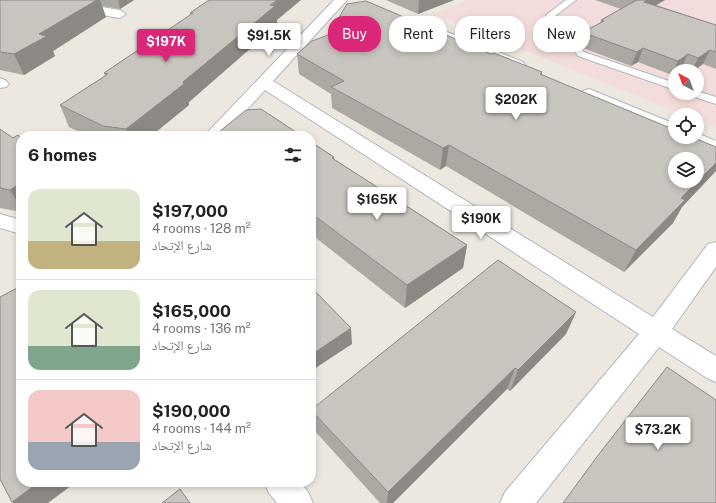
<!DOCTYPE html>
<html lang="en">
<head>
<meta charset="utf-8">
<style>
  :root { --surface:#fff; --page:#f6f6f6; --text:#202124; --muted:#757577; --line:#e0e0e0; --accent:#db2777 }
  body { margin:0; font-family:"Public Sans","Noto Naskh Arabic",sans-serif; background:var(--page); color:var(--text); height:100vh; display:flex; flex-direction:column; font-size:15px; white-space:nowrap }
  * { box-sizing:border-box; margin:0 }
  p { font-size:13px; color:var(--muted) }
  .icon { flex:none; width:22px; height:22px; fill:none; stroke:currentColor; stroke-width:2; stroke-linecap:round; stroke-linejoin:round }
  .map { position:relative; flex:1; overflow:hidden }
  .details { position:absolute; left:16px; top:131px; width:300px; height:356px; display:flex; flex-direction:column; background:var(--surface); border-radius:16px; box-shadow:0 2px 6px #0003 }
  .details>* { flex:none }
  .hud { position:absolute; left:328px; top:16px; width:328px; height:36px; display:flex; gap:8px }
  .needle { width:26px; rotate:319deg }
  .controls { position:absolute; left:668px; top:64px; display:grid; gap:8px }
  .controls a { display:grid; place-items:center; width:36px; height:36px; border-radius:50%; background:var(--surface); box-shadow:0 2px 6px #0003; font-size:20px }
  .price { position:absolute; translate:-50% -34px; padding:0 9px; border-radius:4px; background:#fff; color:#222; font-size:13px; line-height:26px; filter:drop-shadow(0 1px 2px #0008) }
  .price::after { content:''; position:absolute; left:50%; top:24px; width:12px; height:9px; margin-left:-6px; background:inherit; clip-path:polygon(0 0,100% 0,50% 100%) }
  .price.on { background:var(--accent); color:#fff }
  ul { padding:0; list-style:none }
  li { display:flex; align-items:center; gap:12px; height:100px; padding:0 12px }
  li+li { border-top:1px solid var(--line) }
  li span { display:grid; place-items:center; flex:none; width:112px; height:80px; border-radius:12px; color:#555 }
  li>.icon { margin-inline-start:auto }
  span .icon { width:48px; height:48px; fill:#fffc; stroke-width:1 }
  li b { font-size:17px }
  h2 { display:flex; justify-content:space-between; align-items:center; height:48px; padding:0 12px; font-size:17px }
  .chip { padding:0 14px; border-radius:16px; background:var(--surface); box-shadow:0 2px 6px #0003; font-size:14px; line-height:36px }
  .chip.on { background:var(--accent); color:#fff }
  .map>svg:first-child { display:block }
  .medical { fill:#f3dddc; fill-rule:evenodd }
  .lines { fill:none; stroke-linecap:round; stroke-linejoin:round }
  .lane-casing { stroke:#b2b4be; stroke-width:2 }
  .street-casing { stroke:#b2b4be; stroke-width:2 }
  .secondary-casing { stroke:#b2b4be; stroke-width:2 }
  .lane { fill:#fff; fill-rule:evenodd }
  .street { fill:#fff; fill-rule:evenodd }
  .secondary { fill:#fff; fill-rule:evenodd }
  .wall { fill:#aca9a3 }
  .shaded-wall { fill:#8c8985 }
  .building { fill:#c8c4be; stroke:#8c8985; fill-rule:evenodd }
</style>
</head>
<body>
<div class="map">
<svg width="716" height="503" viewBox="0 0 716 503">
  <rect width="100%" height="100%" fill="#ede8df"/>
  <path class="medical" d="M 467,0 L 716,0 L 716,128 L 697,120 L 697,115 L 685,115 L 433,14 ZM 675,71 L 697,71 L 697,93 L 675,93 Z"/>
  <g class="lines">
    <g class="lane-casing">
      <path id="lane" d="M 566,0 L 576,0 L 555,16 L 584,52 L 675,83 L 675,90 L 578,56 L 546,15 Z
        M 697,91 L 716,97 L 716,104 L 689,95 L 688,93 L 697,93 Z"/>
    </g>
    <g class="street-casing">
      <path id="street" d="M 27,0 L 56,0 L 120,10 L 126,14 L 120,18 L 33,4 Z
        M 334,0 L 347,0 L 273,81 L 653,317 L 708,244 L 716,242 L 716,267 L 672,329 L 716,356 L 716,382 L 707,378 L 659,347 L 536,503 L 500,503 L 505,492 L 639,334 L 265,90 L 223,136 L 204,136 Z
        M 0,78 L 5,80 L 9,84 L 6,87 L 0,88 Z
        M 0,214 L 21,220 L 21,234 L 0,228 Z
        M 264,482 L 300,482 L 308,492 L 313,503 L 277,503 L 269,493 Z"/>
    </g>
    <g class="secondary-casing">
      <path id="secondary" d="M 447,32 L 523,62 L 525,65 L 523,68 L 513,68 L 442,39 L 440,36 L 442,33 Z
        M 589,89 L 675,124 L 675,135 L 583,97 L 581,94 L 583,91 Z
        M 697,133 L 716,141 L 716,152 L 686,141 L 683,137 L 697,137 Z"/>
    </g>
    <use href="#lane" class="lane"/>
    <use href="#street" class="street"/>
    <use href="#secondary" class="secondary"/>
  </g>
  <path class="wall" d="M 0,0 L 134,0 L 120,9 L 102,6 L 106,17 L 53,51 L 55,56 L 24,75 L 0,70 Z
    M 386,0 L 454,0 L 418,14 Z
    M 595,0 L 665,0 L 656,5 L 716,25 L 716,69 L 703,64 L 693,71 L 688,71 L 681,69 L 672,75 L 638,62 L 631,66 L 583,48 L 581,45 L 585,31 L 600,23 L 601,20 L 621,9 Z
    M 190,13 L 277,20 L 277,25 L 189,102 L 189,105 L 151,136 L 88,136 L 69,127 L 60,105 L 105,76 L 104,73 L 191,15 Z
    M 338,19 L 491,54 L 542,72 L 542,75 L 714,173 L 682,207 L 673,223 L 624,272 L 446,166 L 440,170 L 332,108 L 331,94 L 299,74 L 297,54 L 338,31 Z
    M 0,129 L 13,138 L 21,138 L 21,212 L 0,208 Z
    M 311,142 L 334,157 L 334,159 L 467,245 L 463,268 L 405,308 L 311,234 Z
    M 576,312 L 566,334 L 510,391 L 507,389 L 393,503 L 380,503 L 314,430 L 311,410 Z"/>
  <path class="shaded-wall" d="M 97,0 L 100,0 L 106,17 L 53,51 L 55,56 L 24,75 L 14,54 L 39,34 Z
    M 118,0 L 134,0 L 120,9 Z
    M 277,0 L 301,0 L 277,20 L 277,25 L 189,102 L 189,105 L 151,136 L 128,136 L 126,129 L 183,82 Z
    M 419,0 L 454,0 L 418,14 Z
    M 647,0 L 665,0 L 639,15 L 644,2 Z
    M 643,48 L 638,62 L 631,66 L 637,52 Z
    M 710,50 L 703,64 L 693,71 L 692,71 L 698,58 Z
    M 688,54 L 681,69 L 678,71 L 675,71 L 675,73 L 672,75 L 678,61 Z
    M 449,145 L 446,166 L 440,170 L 443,148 Z
    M 716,163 L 716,171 L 714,173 L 682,207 L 673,223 L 624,272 L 636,250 L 681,198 Z
    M 21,183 L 21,208 L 10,190 Z
    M 467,245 L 463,268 L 405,308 L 407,285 Z
    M 576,312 L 566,334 L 510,391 L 518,370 Z
    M 351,328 L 352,344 L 311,371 L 311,355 Z
    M 515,368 L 507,389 L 393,503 L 387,503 L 388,492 Z
    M 39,482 L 76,482 L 48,503 L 13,503 L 12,502 Z"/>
  <path class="building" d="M 0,0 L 97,0 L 39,34 L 47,36 L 14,54 L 0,52 Z
    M 209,0 L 277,0 L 270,5 L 275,6 L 183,82 L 184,84 L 126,129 L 103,126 L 60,105 L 108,74 L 104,73 L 193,13 L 190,13 Z
    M 637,0 L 647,0 L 644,2 L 716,25 L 716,52 L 710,50 L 698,58 L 688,54 L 678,61 L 643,48 L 637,52 L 587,34 L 585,31 L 604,21 L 601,20 Z
    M 366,1 L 491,54 L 494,53 L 542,72 L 540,74 L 675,130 L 675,137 L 692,137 L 716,147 L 716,163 L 681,198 L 685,200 L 636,250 L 449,145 L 443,148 L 331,87 L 344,81 L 297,54 L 312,41 L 344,29 L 338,25 L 345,23 L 338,19 L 347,4 ZM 675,159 L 697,159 L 697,181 L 675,181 Z
    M 261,109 L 302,136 L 214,136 L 246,110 Z
    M 0,129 L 13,138 L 18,135 L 21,138 L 21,183 L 10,190 L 0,188 Z
    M 311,142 L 334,157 L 332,158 L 467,245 L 407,285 L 311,213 Z
    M 498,260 L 576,312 L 518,370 L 515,368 L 388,492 L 311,410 Z
    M 21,286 L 21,482 L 39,482 L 12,502 L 0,479 L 0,297 Z
    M 311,287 L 351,328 L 311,355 Z
    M 667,367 L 716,400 L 716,503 L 563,503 L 599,454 Z
    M 180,489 L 190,503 L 162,503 Z"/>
</svg>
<div class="controls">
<a><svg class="needle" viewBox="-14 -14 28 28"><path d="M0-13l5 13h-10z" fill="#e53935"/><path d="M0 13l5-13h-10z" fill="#757577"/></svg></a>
<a><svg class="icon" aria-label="locate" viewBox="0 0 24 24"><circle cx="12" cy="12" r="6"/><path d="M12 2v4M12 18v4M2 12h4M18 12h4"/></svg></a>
<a><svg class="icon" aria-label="layers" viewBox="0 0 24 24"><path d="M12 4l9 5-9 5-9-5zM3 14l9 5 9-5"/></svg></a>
</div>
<b class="price" style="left:269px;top:57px">$91.5K</b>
<b class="price on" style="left:166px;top:63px">$197K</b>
<b class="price" style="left:516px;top:121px">$202K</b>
<b class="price" style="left:377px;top:221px">$165K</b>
<b class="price" style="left:481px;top:240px">$190K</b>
<b class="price" style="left:658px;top:451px">$73.2K</b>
<div class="hud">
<a class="chip on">Buy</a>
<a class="chip">Rent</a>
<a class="chip">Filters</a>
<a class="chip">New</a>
</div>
<section class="details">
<h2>6 homes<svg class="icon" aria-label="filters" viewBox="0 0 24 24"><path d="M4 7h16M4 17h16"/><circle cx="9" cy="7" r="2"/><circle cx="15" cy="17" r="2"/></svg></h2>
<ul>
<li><span style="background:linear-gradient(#dfe7d0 65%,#c2b280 0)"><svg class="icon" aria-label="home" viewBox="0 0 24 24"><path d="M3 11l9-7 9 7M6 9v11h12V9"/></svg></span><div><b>$197,000</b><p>4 rooms · 128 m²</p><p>شارع الإتحاد</p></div></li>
<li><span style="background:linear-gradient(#dfe7d0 70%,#7fa58c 0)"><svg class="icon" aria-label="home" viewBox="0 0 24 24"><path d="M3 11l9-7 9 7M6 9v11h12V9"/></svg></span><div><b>$165,000</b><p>4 rooms · 136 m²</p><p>شارع الإتحاد</p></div></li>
<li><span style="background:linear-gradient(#f6c9c9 65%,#9aa5b1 0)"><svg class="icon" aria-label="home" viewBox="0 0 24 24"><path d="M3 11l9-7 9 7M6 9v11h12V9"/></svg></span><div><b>$190,000</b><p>4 rooms · 144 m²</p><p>شارع الإتحاد</p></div></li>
</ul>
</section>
</div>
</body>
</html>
